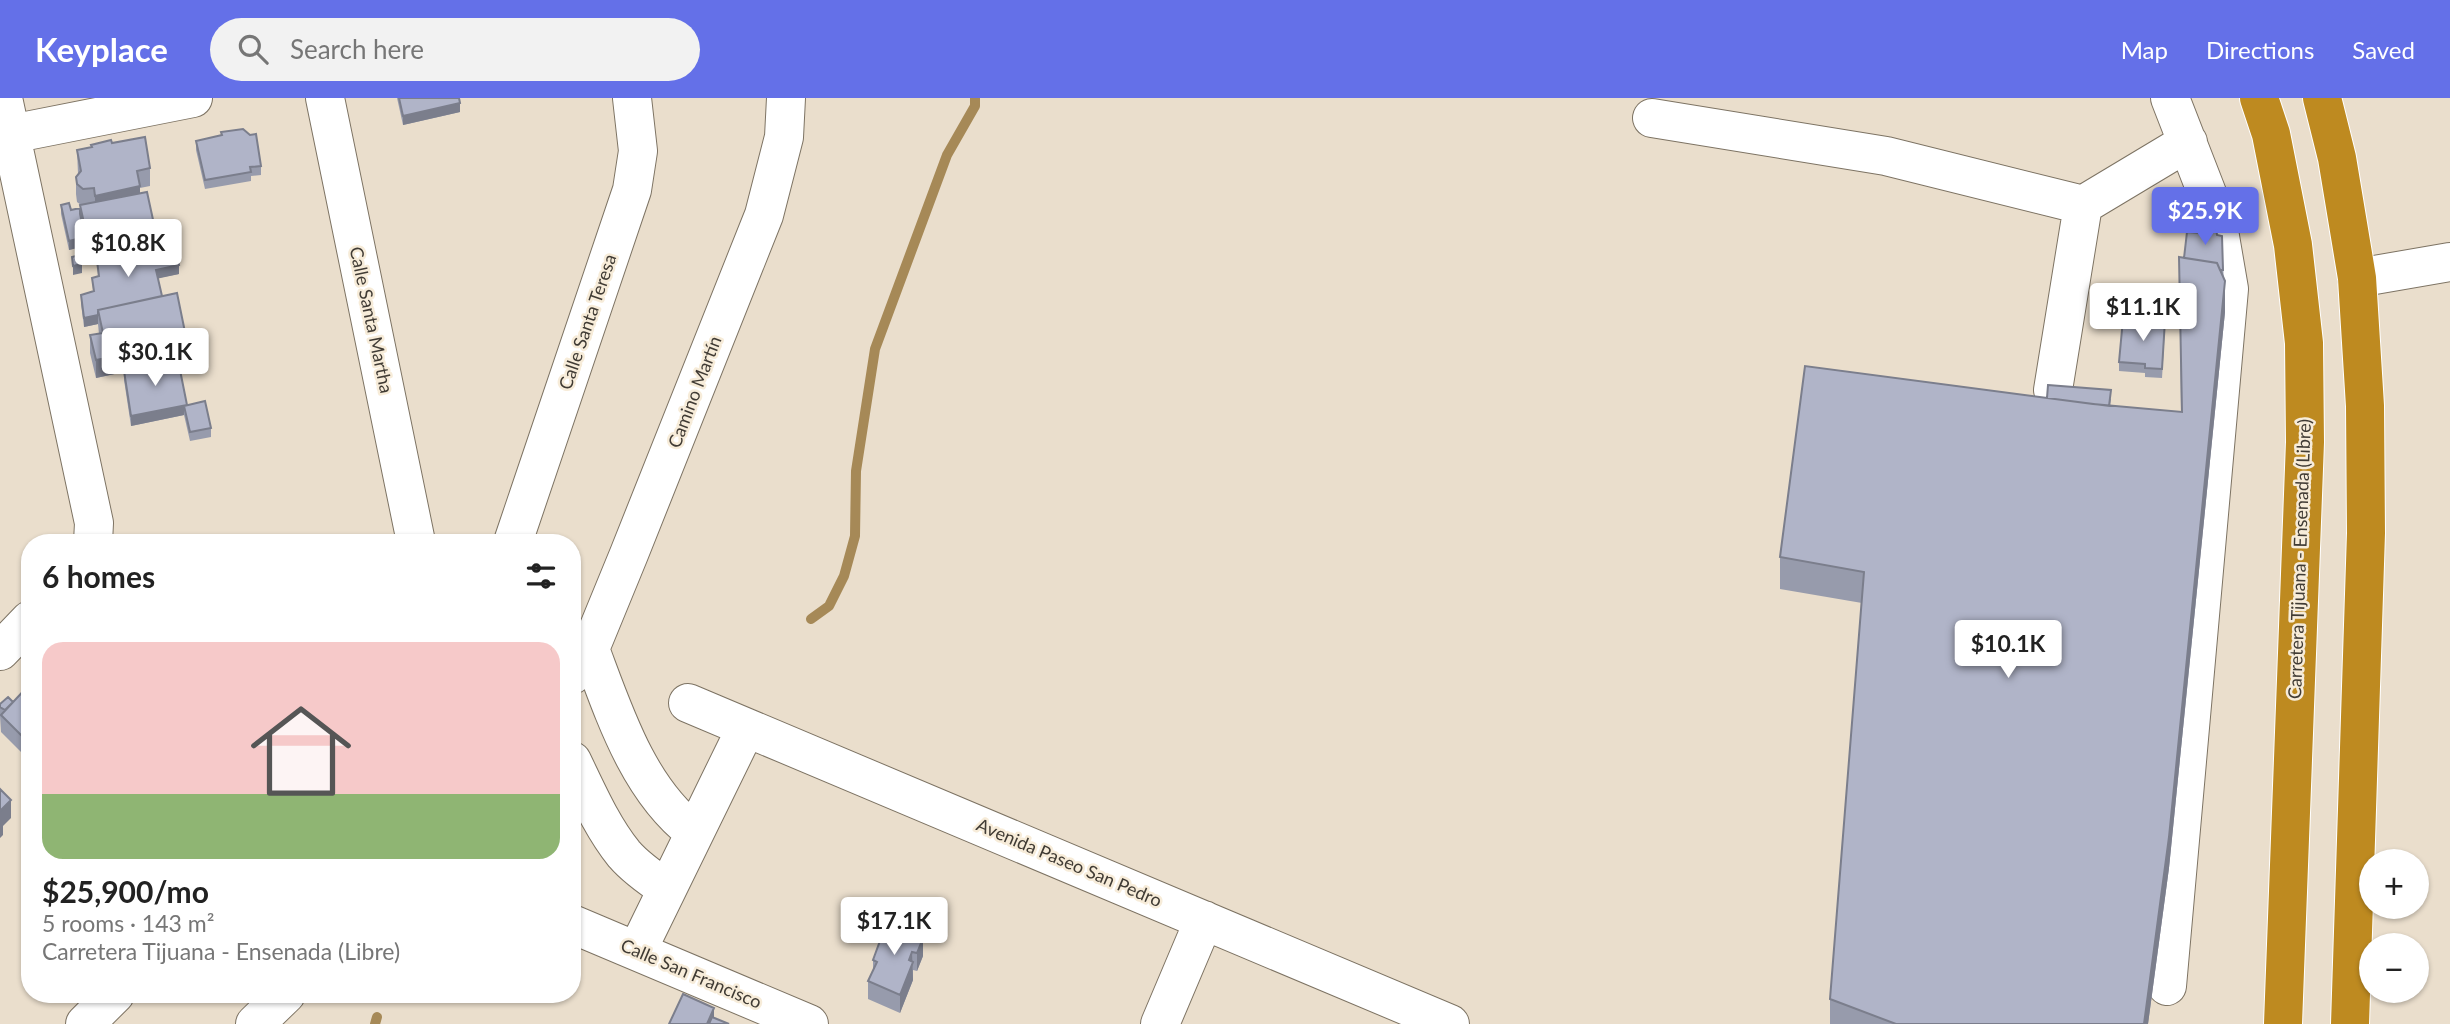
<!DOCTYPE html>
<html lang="en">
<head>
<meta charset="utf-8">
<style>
  :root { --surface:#fff; --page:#f2f2f2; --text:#222; --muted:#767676; --line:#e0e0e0; --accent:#6470e8 }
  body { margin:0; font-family:Lato,sans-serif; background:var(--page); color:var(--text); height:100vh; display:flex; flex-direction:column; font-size:26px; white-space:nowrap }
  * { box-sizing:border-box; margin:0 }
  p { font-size:23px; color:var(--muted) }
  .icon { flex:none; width:38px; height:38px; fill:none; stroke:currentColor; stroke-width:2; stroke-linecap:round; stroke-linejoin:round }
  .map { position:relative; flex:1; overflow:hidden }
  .side { position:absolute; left:21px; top:436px; width:560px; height:469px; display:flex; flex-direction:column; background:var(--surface); border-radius:28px; box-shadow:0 2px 5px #0004 }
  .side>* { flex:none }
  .buttons { position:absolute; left:2359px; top:751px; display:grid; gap:14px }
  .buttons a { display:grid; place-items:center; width:70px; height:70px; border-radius:50%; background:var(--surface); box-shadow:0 2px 5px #0004; font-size:35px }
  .price { position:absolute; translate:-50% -60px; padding:0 16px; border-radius:7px; background:#fff; color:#222; font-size:23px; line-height:46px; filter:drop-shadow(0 2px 4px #0008) }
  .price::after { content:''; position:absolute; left:50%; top:42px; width:21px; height:16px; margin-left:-10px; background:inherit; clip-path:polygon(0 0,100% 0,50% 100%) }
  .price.selected { background:var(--accent); color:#fff }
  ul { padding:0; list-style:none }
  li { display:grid; align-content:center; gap:14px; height:371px; padding:0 21px }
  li+li { border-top:2px solid var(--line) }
  li span { display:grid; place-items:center; height:217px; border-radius:21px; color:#555 }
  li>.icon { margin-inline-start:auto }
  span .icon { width:126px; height:126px; fill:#fffc; stroke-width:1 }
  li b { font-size:30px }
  h2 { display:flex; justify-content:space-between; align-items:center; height:84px; padding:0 21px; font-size:30px }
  header { display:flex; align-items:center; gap:42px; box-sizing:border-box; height:98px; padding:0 35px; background:var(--accent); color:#fff }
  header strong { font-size:33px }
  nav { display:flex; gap:38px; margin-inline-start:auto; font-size:24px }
  .search { width:490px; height:63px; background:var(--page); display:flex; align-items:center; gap:18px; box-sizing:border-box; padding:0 24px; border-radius:38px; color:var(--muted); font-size:26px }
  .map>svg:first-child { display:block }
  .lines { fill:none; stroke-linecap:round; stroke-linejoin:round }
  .stream { stroke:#a68957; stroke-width:10 }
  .minor-casing { stroke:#7d7363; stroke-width:40 }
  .highway-casing { stroke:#fff; stroke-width:40 }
  .minor { stroke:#fff; stroke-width:38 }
  .highway { stroke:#be8a20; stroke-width:38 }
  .wall { fill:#979bac }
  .shaded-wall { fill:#7b7e8c }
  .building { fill:#b0b4c8; stroke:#7b7e8c; stroke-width:2 }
  .labels { text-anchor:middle; stroke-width:5; stroke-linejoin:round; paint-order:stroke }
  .street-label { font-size:18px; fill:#403b34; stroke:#f7ecd9 }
</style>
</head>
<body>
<header>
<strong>Keyplace</strong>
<div class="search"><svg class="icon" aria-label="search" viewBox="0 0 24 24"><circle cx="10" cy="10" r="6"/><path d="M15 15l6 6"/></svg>Search here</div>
<nav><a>Map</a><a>Directions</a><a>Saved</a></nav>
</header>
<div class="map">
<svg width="2450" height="926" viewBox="0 0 2450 926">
  <rect width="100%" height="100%" fill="#eadecc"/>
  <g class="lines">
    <path class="stream" d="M 811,521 L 829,508 L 844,478 L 855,438 L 856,373 L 875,251 L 947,57 L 975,8 L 975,0
      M 375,926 L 377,919"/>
    <g class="minor-casing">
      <path id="minor" d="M 3,0 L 94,425 L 93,444
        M 325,0 L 416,444
        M 1652,20 L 1886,58 L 2083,107
        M 11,36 L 193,0
        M 2357,180 L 2450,164
        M 2053,292 L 2083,107 L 2188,44
        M 513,444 L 632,92 L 638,53 L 632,0
        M 590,551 C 614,615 638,691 694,734
        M 0,553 L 30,522
        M 572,577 L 590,551 L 629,456 L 764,117 L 784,39 L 786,0
        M 688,605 L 1450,926
        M 572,663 C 587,694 602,729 624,756 C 636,770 652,781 667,791
        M 572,826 L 809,926
        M 637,853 L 746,630
        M 2167,888 L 2229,191 L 2217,121 L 2170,0
        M 85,926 L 115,896
        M 255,926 L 286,896
        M 1160,926 L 1204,822"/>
    </g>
    <g class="highway-casing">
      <path id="highway" d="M 2259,0 L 2271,36 L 2293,147 L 2304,245 L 2305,344 L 2283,926
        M 2322,0 L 2337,60 L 2357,180 L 2365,308 L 2366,435 L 2350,926"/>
    </g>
    <use href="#minor" class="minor"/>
    <use href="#highway" class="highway"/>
  </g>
  <path class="wall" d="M 397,0 L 460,0 L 460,14 L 403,27 Z
    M 196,43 L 261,68 L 261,77 L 251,78 L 251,83 L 205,91 L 196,52 Z
    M 112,45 L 150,70 L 150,88 L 140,90 L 140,95 L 157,149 L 179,176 L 158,180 L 162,198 L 186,257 L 128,269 L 128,272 L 187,307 L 211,330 L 211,339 L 190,343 L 184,317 L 131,328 L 124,282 L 124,274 L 96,280 L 90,255 L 90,237 L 99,236 L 98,226 L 84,229 L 81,206 L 81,197 L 93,193 L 92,180 L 98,179 L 97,163 L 98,162 L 96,150 L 86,152 L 85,148 L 69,152 L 61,116 L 61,107 L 71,112 L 80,110 L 81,107 L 77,104 L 76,96 L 76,79 L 78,76 L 77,52 L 91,49 L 91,47 Z
    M 2217,137 L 2222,138 L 2225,214 L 2169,770 L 2148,926 L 1830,926 L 1830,901 L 1862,505 L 1780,491 L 1780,459 L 2047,300 L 2111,301 L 2110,308 L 2181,314 L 2179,159 L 2184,160 Z
    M 2165,231 L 2162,280 L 2145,279 L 2145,275 L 2119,273 L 2119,264 Z
    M 30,589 L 30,663 L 1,634 L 0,618 L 0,606 L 13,604 Z
    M 908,834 L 923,858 L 917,873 L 913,872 L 913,882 L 900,915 L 868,901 L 868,883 L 873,873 L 873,862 Z"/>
  <path class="shaded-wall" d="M 460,5 L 460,14 L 403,27 L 403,18 Z
    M 140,88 L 140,106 L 95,113 L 95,98 Z
    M 85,139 L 85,148 L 69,152 L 69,143 Z
    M 157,140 L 157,158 L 100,171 L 100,153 Z
    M 82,166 L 82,175 L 73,177 L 73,168 Z
    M 179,167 L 179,176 L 156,181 L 156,172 Z
    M 2225,183 L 2225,214 L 2169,770 L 2148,926 L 2144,926 Z
    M 98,217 L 98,226 L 84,229 L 84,220 Z
    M 186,239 L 186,257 L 128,269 L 128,273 L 96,280 L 96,262 L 127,251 Z
    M 187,307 L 184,308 L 184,317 L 131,328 L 131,318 Z
    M 11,702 L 11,720 L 3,728 L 3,737 L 0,740 L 0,713 Z
    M 923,840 L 923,858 L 917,873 L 917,855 Z
    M 912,854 L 913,882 L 900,915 L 900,897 Z
    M 714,910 L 714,919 L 711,926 L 707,926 Z"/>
  <path class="building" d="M 399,0 L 459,0 L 460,5 L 403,18 Z
    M 243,31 L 250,37 L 256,36 L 261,68 L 250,69 L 251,74 L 205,82 L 196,43 L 222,37 L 221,34 Z
    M 145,39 L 150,70 L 137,73 L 140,88 L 95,98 L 94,90 L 83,91 L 77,86 L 76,79 L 81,73 L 77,52 L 92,49 L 91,47 L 111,42 L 112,45 Z
    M 147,94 L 157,140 L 100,153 L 96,132 L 86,134 L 80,107 Z
    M 69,105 L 71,112 L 80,110 L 80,116 L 85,139 L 69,143 L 61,107 Z
    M 2202,130 L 2216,130 L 2217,137 L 2222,138 L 2223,172 L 2220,172 L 2217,165 L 2184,160 L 2187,134 L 2201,135 Z
    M 174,145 L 179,167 L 156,172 L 162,198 L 98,212 L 98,217 L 84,220 L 81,197 L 94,193 L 92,180 L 99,178 L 97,163 Z
    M 80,157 L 82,166 L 73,168 L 72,159 Z
    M 2179,159 L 2217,165 L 2225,183 L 2169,739 L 2144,926 L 1896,926 L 1830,901 L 1864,474 L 1780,459 L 1805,268 L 2093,306 L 2182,314 Z
    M 177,195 L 186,239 L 127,251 L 128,256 L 96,262 L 90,237 L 103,235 L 98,212 Z
    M 2123,221 L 2165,222 L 2162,271 L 2145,270 L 2145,266 L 2119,264 Z
    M 178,262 L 187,307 L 131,318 L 124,273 Z
    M 2048,287 L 2111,292 L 2109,308 L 2047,300 Z
    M 205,303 L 211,330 L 190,334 L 184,308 Z
    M 29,587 L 30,589 L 30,646 L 1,617 Z
    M 8,599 L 13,604 L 5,612 L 0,609 L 0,606 Z
    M 0,691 L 11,702 L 0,713 Z
    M 888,821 L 908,829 L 907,834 L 923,840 L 917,855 L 912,854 L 909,862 L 913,864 L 900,897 L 868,883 L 877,864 L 873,862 Z
    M 683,896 L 714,910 L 707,926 L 669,926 Z
    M 712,919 L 729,926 L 709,926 Z"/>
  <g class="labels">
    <g class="street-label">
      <text transform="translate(371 222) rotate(78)" y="6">Calle Santa Martha</text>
      <text transform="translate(588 224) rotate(-71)" y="6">Calle Santa Teresa</text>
      <text transform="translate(695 294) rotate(-69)" y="6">Camino Martín</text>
      <text transform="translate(2300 461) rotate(-88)" y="6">Carretera Tijuana - Ensenada (Libre)</text>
      <text transform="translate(1069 765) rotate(23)" y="6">Avenida Paseo San Pedro</text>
      <text transform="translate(691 876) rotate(23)" y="6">Calle San Francisco</text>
    </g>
  </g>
</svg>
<div class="buttons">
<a>+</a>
<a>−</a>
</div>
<b class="price selected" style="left:2205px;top:149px">$25.9K</b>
<b class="price" style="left:128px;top:181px">$10.8K</b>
<b class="price" style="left:2143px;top:245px">$11.1K</b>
<b class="price" style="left:155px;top:290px">$30.1K</b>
<b class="price" style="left:2008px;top:582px">$10.1K</b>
<b class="price" style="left:894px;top:859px">$17.1K</b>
<section class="side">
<h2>6 homes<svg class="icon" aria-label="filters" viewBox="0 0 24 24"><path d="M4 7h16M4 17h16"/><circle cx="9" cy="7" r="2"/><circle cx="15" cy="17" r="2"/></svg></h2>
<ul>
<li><span style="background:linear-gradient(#f6c9c9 70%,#8fb573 0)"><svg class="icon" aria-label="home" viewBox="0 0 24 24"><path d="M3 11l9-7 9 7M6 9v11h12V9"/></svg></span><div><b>$25,900/mo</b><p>5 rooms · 143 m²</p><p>Carretera Tijuana - Ensenada (Libre)</p></div></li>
</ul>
</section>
</div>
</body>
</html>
